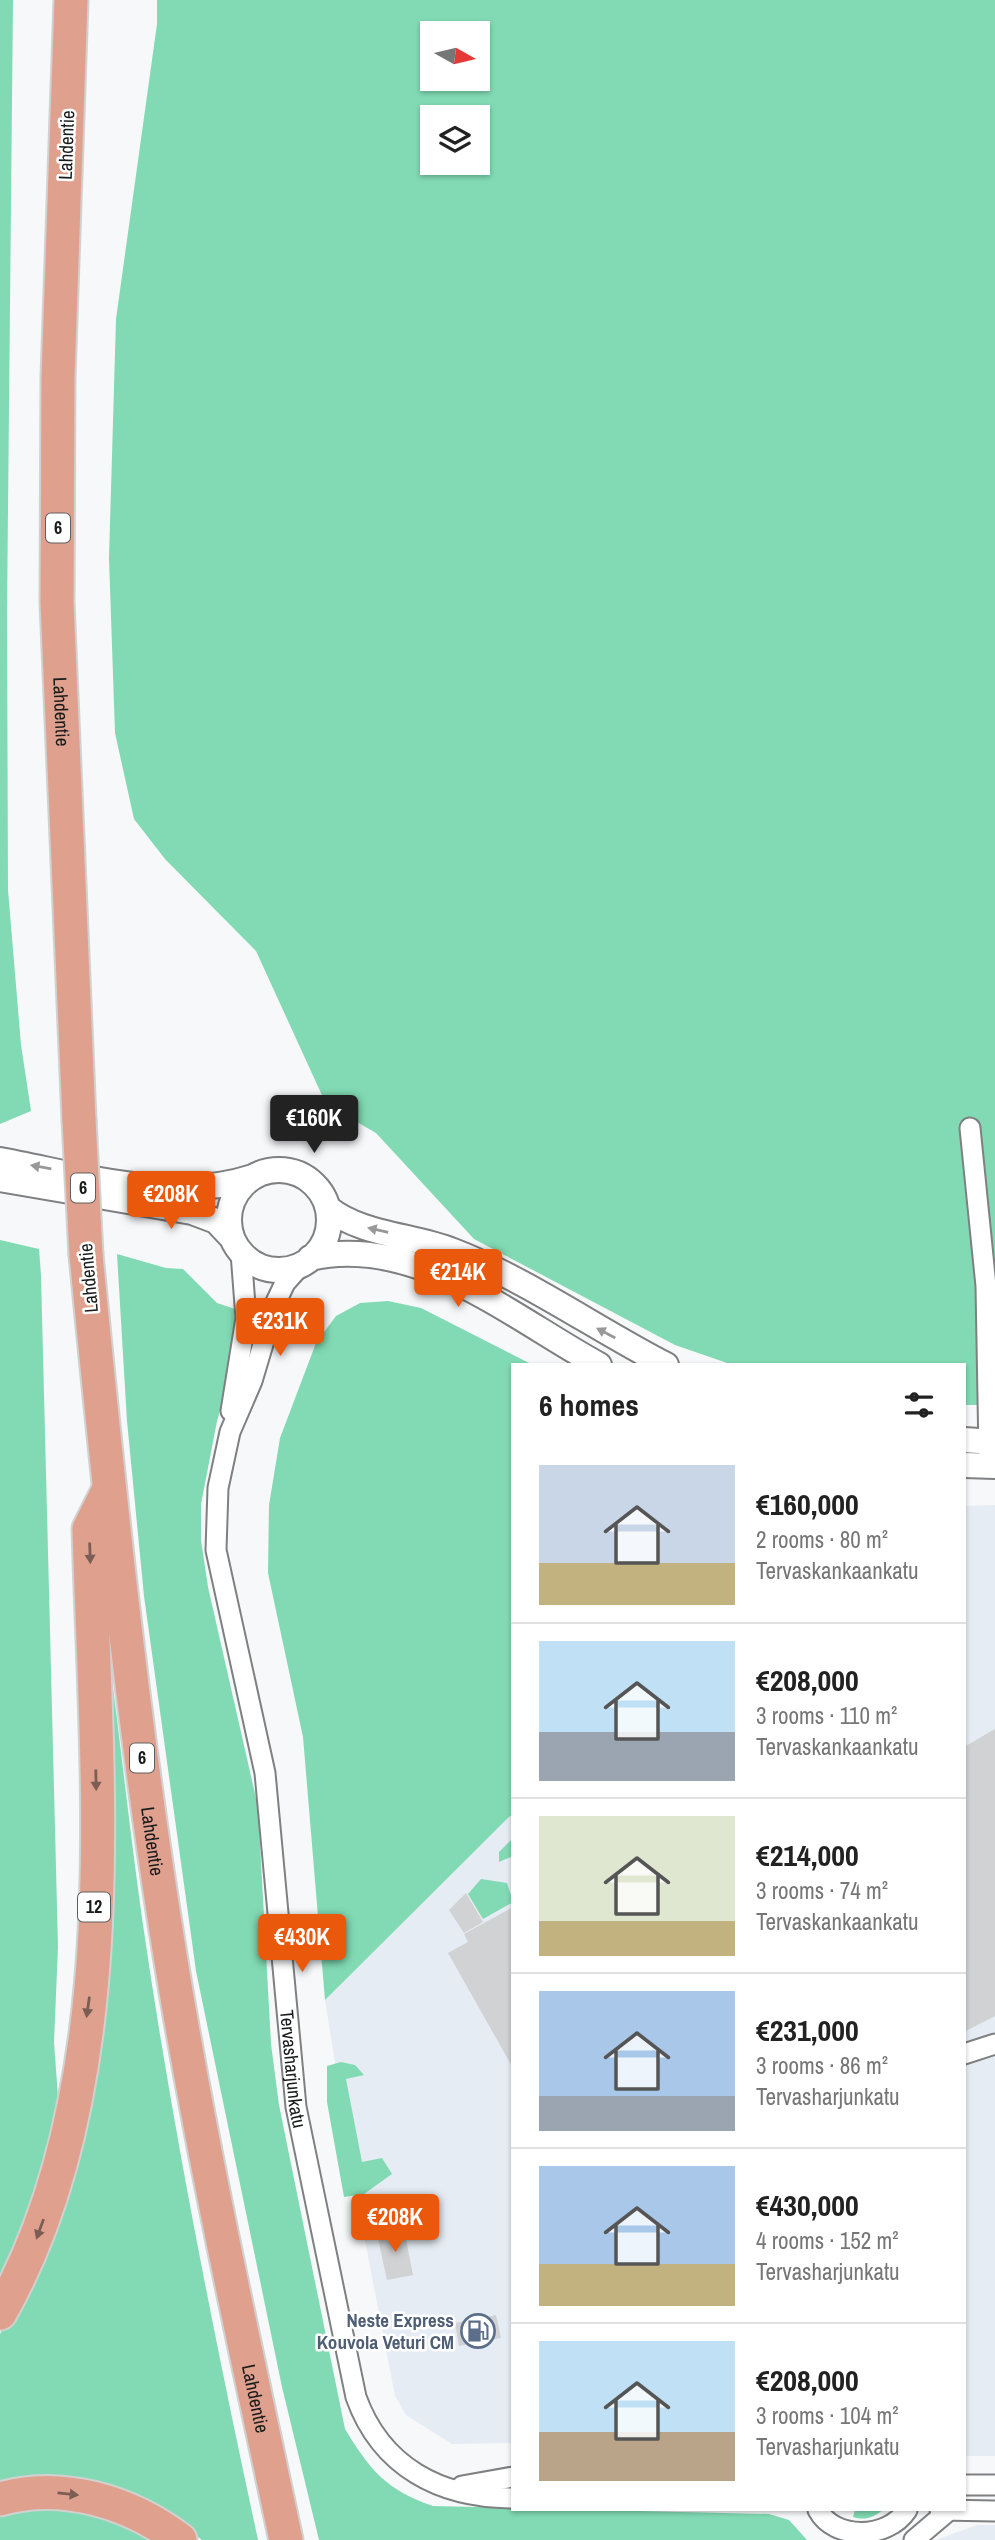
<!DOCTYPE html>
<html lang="en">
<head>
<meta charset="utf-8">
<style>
  :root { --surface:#fff; --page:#f2f2f2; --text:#222; --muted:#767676; --line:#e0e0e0; --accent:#ea580c }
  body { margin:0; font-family:"Archivo Narrow",sans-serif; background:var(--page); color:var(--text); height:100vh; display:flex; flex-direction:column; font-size:26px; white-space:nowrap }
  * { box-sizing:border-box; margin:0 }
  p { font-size:23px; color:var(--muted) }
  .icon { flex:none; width:38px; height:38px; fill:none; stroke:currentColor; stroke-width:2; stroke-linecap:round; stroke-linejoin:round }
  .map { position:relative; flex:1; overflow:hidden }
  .side { position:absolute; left:511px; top:1363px; width:455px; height:1148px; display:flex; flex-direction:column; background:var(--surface); border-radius:0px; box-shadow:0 2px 5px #0004 }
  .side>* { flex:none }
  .needle { width:46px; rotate:98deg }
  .controls { position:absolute; left:420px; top:21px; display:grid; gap:14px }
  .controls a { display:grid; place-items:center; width:70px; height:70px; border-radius:0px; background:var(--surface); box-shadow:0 2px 5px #0004; font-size:35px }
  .price { position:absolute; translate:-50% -60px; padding:0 16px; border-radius:7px; background:var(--accent); color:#fff; font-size:23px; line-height:46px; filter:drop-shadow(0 2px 4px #0008) }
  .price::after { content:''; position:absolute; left:50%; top:42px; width:21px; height:16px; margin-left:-10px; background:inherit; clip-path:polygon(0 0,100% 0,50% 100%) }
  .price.current { background:#222; color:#fff }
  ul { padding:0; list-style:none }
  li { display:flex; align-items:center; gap:21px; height:175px; padding:0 28px }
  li+li { border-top:2px solid var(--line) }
  li span { display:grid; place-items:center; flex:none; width:196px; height:140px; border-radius:0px; color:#555 }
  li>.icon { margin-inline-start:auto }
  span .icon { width:84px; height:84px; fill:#fffc; stroke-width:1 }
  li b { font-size:30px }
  h2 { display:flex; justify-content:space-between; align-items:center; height:84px; padding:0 28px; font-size:30px }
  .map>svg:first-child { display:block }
  .built { fill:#e5ecf3 }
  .green { fill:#81dab3; fill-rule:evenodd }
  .building { fill:#d0d2d3 }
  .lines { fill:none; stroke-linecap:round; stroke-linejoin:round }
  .minor-casing { stroke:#7e8081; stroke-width:23 }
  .tertiary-casing { stroke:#7e8081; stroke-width:28 }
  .trunk-casing { stroke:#d1d1d1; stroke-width:37 }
  .minor { stroke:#fff; stroke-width:19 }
  .tertiary { stroke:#fff; stroke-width:24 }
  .trunk { stroke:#e0a08e; stroke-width:33 }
  .trunk-bridge-casing { stroke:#d1d1d1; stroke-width:37; stroke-linecap:butt }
  .trunk-bridge { stroke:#e0a08e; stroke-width:33 }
  .oneway { fill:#989898 }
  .oneway2 { fill:#7c5d54 }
  .labels { text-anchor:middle; stroke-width:5; stroke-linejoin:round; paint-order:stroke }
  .shield { fill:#fff; stroke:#5e5f5f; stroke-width:2 }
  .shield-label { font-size:18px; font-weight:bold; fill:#191a1a }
  .street-label { font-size:19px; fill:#191a1a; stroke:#fff }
  .service-label { font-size:19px; font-weight:bold; fill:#4e5e75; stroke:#fff; text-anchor:end }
</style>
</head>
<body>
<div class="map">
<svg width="995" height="2540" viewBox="0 0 995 2540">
  <rect width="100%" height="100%" fill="#f7f8fa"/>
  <path class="built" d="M 995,1505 L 995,2456 L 964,2456 L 964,1506 Z
    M 513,1813 L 513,2443 L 452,2444 L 406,2415 L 395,2396 L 357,2199 L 325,2000 Z
    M 977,2525 L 995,2525 L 995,2540 L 936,2540 Z"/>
  <path class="green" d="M 0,0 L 13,0 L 7,612 L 8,890 L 21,1045 L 31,1111 L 0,1124 Z
    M 157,0 L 995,0 L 995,1405 L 964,1405 L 964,1365 L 733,1365 L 675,1345 L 474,1239 L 376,1133 L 326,1104 L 256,951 L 165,859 L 134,819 L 115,733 L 109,558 L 116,319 L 157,24 ZM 432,33 L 478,33 L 478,79 L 432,79 ZM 432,117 L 478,117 L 478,163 L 432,163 Z
    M 0,1240 L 39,1249 L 41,1275 L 58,1947 L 54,2042 L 58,2097 L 44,2170 L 0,2286 Z
    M 117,1254 L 166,1268 L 183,1269 L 217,1303 L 238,1310 L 233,1367 L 217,1421 L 201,1504 L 201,1540 L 208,1587 L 258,1807 L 271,2044 L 279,2105 L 345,2429 C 370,2470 386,2490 433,2506 L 769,2514 L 789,2520 L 807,2540 L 319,2540 L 282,2387 L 196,1971 L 144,1596 L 127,1421 Z
    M 388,1301 L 421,1308 L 533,1365 L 513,1365 L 513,1813 L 325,2000 L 303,1737 L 268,1573 L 269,1505 L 280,1438 L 316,1343 L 336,1316 L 360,1303 Z
    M 111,1672 C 122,1756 131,1841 143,1925 C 173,2131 214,2336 258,2540 L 202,2540 L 179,2523 L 0,2487 L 0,2334 L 25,2292 L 60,2210 L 106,1673 Z
    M 513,1838 L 513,1856 L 499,1862 L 499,1852 Z
    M 481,1879 L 507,1883 L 513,1902 L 483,1919 L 468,1894 Z
    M 341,2062 L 355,2065 L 364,2075 L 346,2079 L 362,2162 L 382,2158 L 392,2174 L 364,2194 L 344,2197 L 327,2102 L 327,2066 Z
    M 26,2506 L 93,2509 L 158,2540 L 0,2540 L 0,2513 Z
    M 855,2510 L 883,2510 C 874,2517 865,2521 853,2517 Z"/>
  <path class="building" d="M 995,1729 L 995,2016 L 964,2032 L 964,1747 Z
    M 466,1893 L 483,1922 L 464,1933 L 449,1910 Z
    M 513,1907 L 513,2068 L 448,1953 L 468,1942 L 464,1934 Z
    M 404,2229 L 413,2275 L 387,2280 L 377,2234 Z
    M 496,2315 L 501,2338 L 459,2346 L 455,2323 Z"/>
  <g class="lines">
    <g class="minor-casing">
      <g id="minor">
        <path d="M 970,1128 L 986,1286 L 989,1454"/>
        <path id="s1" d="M 301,1265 L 285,1283 L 275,1304 L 252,1381 L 230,1432 L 218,1488 L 216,1550 L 265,1773 L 296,2107 L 356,2397 C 381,2467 440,2498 513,2498"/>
        <path d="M 231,1411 L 246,1318 L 241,1253"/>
        <path d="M 964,2054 L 995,2044"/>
        <path d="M 964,2485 L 995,2485"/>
        <path d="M 462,2486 L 513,2477"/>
        <path d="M 818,2510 C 834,2540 887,2540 907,2510"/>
        <path d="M 940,2510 L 995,2511"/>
        <path d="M 914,2540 L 947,2512"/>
      </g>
    </g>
    <g class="tertiary-casing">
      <path id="tertiary" d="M 0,1160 C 81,1175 172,1204 253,1177
        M229 1220a50 50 0 1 1 100 0a50 50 0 1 1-100 0Z
        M 0,1179 L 192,1212 L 216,1221 L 232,1238
        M 328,1208 C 361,1235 413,1235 453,1251 C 526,1279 596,1329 666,1365
        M 310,1258 C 416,1234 511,1317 599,1365
        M 964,1440 L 995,1442
        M 964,1465 L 995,1466"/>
    </g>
    <g class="trunk-casing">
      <g id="trunk">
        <path id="s2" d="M 71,0 L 58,377 L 57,602 L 79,1120"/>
        <path id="s3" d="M 86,1255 C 108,1481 131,1707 166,1930 C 198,2135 243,2338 286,2540"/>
        <path d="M 0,2313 C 128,2088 96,1779 89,1529 L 109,1489"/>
        <path d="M 0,2499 C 62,2481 130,2502 180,2540"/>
      </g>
    </g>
    <use href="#minor" class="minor"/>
    <use href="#tertiary" class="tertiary"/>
    <use href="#trunk" class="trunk"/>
    <g class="trunk-bridge-casing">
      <path id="trunk-bridge" d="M 79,1120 L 86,1255"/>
    </g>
    <use href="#trunk-bridge" class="trunk-bridge"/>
  </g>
  <defs><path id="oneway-solid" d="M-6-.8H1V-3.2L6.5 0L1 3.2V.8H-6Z" transform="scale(1.75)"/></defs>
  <g class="oneway">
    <use href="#oneway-solid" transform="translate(41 1167) rotate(-170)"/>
    <use href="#oneway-solid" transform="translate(378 1230) rotate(-167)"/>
    <use href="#oneway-solid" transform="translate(606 1333) rotate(-152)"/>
  </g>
  <g class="oneway2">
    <use href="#oneway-solid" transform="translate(90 1553) rotate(88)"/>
    <use href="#oneway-solid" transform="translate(96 1780) rotate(89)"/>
    <use href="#oneway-solid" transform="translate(88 2007) rotate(98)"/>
    <use href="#oneway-solid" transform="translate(40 2229) rotate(110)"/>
    <use href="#oneway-solid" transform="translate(68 2494) rotate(6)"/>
  </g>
  <defs>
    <g id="fuel-ring" transform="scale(1.75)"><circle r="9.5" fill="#fff" stroke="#5c6f8a" stroke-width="1.5"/><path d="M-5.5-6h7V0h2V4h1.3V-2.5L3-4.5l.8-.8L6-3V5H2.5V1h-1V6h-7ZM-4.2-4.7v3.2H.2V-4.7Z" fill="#5c6f8a"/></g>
  </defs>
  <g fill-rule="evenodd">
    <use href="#fuel-ring" x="478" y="2331"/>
  </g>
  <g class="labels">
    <g class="shield">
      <rect x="46" y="513.5" width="24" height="29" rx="5"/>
      <rect x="71" y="1173.5" width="24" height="29" rx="5"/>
      <rect x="130" y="1743.5" width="24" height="29" rx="5"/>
      <rect x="78" y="1892.5" width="32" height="29" rx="5"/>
    </g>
    <g class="shield-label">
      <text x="58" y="534">6</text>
      <text x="83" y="1194">6</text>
      <text x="142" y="1764">6</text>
      <text x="94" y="1913">12</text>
    </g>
    <g class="street-label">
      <text transform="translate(66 145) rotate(-88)" y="7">Lahdentie</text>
      <text dy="7" stroke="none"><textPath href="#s2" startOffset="712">Lahdentie</textPath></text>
      <text transform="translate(88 1278) rotate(-95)" y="7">Lahdentie</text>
      <text dy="7" stroke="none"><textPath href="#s3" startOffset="590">Lahdentie</textPath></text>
      <text dy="7" stroke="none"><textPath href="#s1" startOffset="828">Tervasharjunkatu</textPath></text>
      <text dy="7" stroke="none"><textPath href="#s3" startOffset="1157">Lahdentie</textPath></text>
    </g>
    <g class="service-label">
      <text x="454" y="2327">Neste Express<tspan x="454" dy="22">Kouvola Veturi CM</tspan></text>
    </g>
  </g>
</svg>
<div class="controls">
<a><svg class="needle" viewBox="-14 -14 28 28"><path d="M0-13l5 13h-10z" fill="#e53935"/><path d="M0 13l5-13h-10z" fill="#767676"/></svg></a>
<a><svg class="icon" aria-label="layers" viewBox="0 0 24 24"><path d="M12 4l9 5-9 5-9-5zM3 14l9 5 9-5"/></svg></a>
</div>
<b class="price current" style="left:314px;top:1155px">€160K</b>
<b class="price" style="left:171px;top:1231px">€208K</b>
<b class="price" style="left:458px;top:1309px">€214K</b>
<b class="price" style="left:280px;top:1358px">€231K</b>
<b class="price" style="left:302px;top:1974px">€430K</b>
<b class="price" style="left:395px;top:2254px">€208K</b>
<section class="side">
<h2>6 homes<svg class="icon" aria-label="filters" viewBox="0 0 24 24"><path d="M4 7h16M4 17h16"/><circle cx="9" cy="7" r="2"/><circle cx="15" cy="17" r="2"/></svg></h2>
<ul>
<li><span style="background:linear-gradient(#c9d6e8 70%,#c2b280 0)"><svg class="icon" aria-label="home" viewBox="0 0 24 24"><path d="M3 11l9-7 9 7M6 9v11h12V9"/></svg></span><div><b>€160,000</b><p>2 rooms · 80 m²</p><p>Tervaskankaankatu</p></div></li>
<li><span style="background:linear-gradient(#bfe0f5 65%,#9aa5b1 0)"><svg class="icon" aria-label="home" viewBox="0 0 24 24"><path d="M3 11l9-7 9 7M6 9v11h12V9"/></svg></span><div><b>€208,000</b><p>3 rooms · 110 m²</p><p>Tervaskankaankatu</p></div></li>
<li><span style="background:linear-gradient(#dfe7d0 75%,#c2b280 0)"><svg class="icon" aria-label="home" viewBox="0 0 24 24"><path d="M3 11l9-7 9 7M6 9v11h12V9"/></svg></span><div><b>€214,000</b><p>3 rooms · 74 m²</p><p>Tervaskankaankatu</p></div></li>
<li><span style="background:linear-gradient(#a9c7e8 75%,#9aa5b1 0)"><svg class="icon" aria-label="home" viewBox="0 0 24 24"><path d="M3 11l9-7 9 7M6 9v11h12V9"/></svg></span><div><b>€231,000</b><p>3 rooms · 86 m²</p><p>Tervasharjunkatu</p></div></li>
<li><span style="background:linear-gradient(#a9c7e8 70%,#c2b280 0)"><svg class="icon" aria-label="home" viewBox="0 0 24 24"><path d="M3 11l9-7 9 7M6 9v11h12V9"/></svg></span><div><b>€430,000</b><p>4 rooms · 152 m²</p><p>Tervasharjunkatu</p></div></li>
<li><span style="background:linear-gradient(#bfe0f5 65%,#b9a48a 0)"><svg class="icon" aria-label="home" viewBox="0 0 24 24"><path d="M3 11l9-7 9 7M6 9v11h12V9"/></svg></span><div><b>€208,000</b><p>3 rooms · 104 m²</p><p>Tervasharjunkatu</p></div></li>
</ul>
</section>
</div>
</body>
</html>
